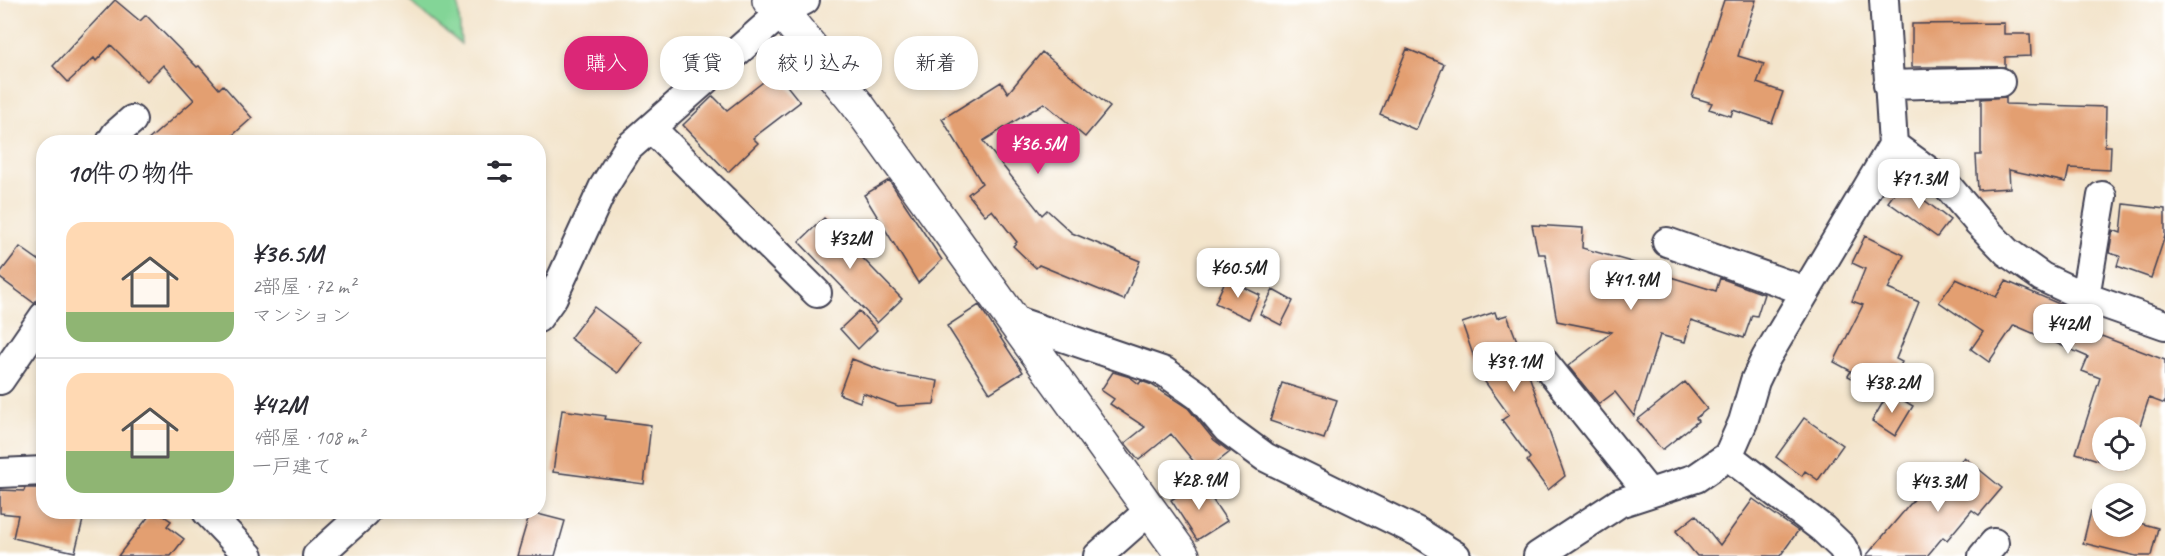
<!DOCTYPE html>
<html lang="ja">
<head>
<meta charset="utf-8">
<style>
  :root { --surface:#fff; --page:#f2f2f3; --text:#2b2b33; --muted:#7c7c81; --line:#e1e1e2; --accent:#db2777 }
  body { margin:0; font-family:Caveat,"Klee One",sans-serif; background:var(--page); color:var(--text); height:100vh; display:flex; flex-direction:column; font-size:22px; white-space:nowrap }
  * { box-sizing:border-box; margin:0 }
  p { font-size:20px; color:var(--muted) }
  .icon { flex:none; width:33px; height:33px; fill:none; stroke:currentColor; stroke-width:2; stroke-linecap:round; stroke-linejoin:round }
  .map { position:relative; flex:1; overflow:hidden }
  .panel { position:absolute; left:36px; top:135px; width:510px; height:384px; display:flex; flex-direction:column; background:var(--surface); border-radius:24px; box-shadow:0 3px 9px #0003 }
  .panel>* { flex:none }
  .hud { position:absolute; left:564px; top:36px; width:570px; height:54px; display:flex; gap:12px }
  .tools { position:absolute; left:2092px; top:417px; display:grid; gap:12px }
  .tools a { display:grid; place-items:center; width:54px; height:54px; border-radius:50%; background:var(--surface); box-shadow:0 3px 9px #0003; font-size:30px }
  .price { position:absolute; translate:-50% -51px; padding:0 14px; border-radius:12px; background:#fff; color:#222; font-size:20px; line-height:39px; filter:drop-shadow(0 2px 3px #0008) }
  .price::after { content:''; position:absolute; left:50%; top:36px; width:18px; height:14px; margin-left:-9px; background:inherit; clip-path:polygon(0 0,100% 0,50% 100%) }
  .price.selected { background:var(--accent); color:#fff }
  ul { padding:0; list-style:none }
  li { display:flex; align-items:center; gap:18px; height:150px; padding:0 30px }
  li+li { border-top:2px solid var(--line) }
  li span { display:grid; place-items:center; flex:none; width:168px; height:120px; border-radius:18px; color:#555 }
  li>.icon { margin-inline-start:auto }
  span .icon { width:72px; height:72px; fill:#fffc; stroke-width:1 }
  li b { font-size:26px }
  h2 { display:flex; justify-content:space-between; align-items:center; height:72px; padding:0 30px; font-size:26px }
  .pill { padding:0 21px; border-radius:24px; background:var(--surface); box-shadow:0 3px 9px #0003; font-size:21px; line-height:54px }
  .pill.selected { background:var(--accent); color:#fff }
  .map>svg:first-child { display:block }
  .green { fill:#83d597; stroke:#527c69; stroke-width:1.5 }
  .building { fill:#e39f71 }
  .lines { fill:none; stroke-linecap:round; stroke-linejoin:round }
  .minor-casing { stroke:#413f51; stroke-width:32 }
  .tertiary-casing { stroke:#413f51; stroke-width:36 }
  .minor { stroke:#fff; stroke-width:28 }
  .tertiary { stroke:#fff; stroke-width:33 }
</style>
</head>
<body>
<div class="map">
<svg width="2165" height="556" viewBox="0 0 2165 556">
  <rect width="100%" height="100%" fill="#fff"/>
  <filter id="ink" filterUnits="userSpaceOnUse"><feTurbulence type="fractalNoise" baseFrequency=".0167" numOctaves="2"/><feDisplacementMap in="SourceGraphic" scale="12" xChannelSelector="R" yChannelSelector="G"/><feConvolveMatrix kernelMatrix="1 2 1 2 8 2 1 2 1" color-interpolation-filters="sRGB"/></filter>
  <filter id="wash" filterUnits="userSpaceOnUse"><feTurbulence type="fractalNoise" baseFrequency=".008" numOctaves="4" result="noise"/><feDisplacementMap in="SourceGraphic" scale="24" xChannelSelector="R" yChannelSelector="G"/><feGaussianBlur stdDeviation="1.35" result="paint"/><feColorMatrix in="noise" values="0 0 0 0 0 0 0 0 0 0 0 0 0 0 0 0 0 1.4 0 .05"/><feComposite in="paint" operator="in"/></filter>
  <g filter="url(#wash)">
    <rect width="100%" height="100%" fill="#f3e4cb"/>
    <path class="green" d="M 408,0 L 458,0 L 461,44 Z"/>
    <g id="blocks">
      <path class="building" d="M 115,0 L 140,21 L 146,15 L 197,67 L 199,66 L 219,89 L 223,85 L 252,118 L 225,142 L 146,142 L 194,100 L 163,65 L 147,81 L 111,45 L 96,61 L 94,58 L 68,82 L 53,66 Z
        M 1724,0 L 1756,0 L 1738,56 L 1764,64 L 1757,83 L 1783,92 L 1772,123 L 1733,110 L 1731,116 L 1709,109 L 1712,103 L 1692,97 Z
        M 2004,23 L 2004,34 L 2030,34 L 2031,56 L 2005,57 L 2005,67 L 1912,67 L 1912,24 Z
        M 1407,49 L 1444,64 L 1416,130 L 1380,114 Z
        M 1042,52 L 1110,107 L 1085,137 L 1044,103 L 983,141 L 1042,215 L 1047,210 L 1072,233 L 1140,261 L 1124,300 L 1039,265 L 1036,268 L 1013,246 L 1017,242 L 992,210 L 985,215 L 968,194 L 982,183 L 942,119 L 1001,82 L 1008,93 Z
        M 776,72 L 800,102 L 753,138 L 758,143 L 728,172 L 683,125 L 713,96 L 727,110 Z
        M 2006,97 L 2006,104 L 2106,107 L 2105,146 L 2111,146 L 2110,170 L 2069,168 L 2066,182 L 2009,170 L 2010,188 L 1978,190 L 1976,155 L 1981,155 L 1981,99 Z
        M 889,180 L 942,260 L 918,283 L 864,195 Z
        M 1902,183 L 1950,220 L 1937,237 L 1888,202 Z
        M 2124,204 L 2165,209 L 2165,236 L 2151,278 L 2117,266 L 2120,256 L 2109,253 L 2113,230 L 2121,233 Z
        M 824,218 L 902,299 L 877,323 L 799,242 Z
        M 1532,225 L 1583,228 L 1582,248 L 1649,267 L 1648,270 L 1716,291 L 1720,278 L 1764,294 L 1757,316 L 1752,315 L 1744,338 L 1691,320 L 1685,342 L 1660,335 L 1634,416 L 1615,392 L 1599,404 L 1568,366 L 1612,332 L 1557,321 L 1545,254 L 1538,254 Z
        M 1865,236 L 1904,255 L 1888,289 L 1919,302 L 1896,359 L 1902,362 L 1885,395 L 1848,376 L 1851,371 L 1834,362 L 1863,305 L 1852,301 L 1865,269 L 1852,263 Z
        M 20,247 L 44,264 L 44,292 L 34,303 L 0,278 L 0,273 Z
        M 1226,279 L 1260,295 L 1249,319 L 1215,303 Z
        M 1956,279 L 1996,297 L 2006,281 L 2080,313 L 2075,326 L 2165,360 L 2165,404 L 2149,398 L 2136,438 L 2136,428 L 2103,428 L 2103,460 L 2129,460 L 2126,469 L 2076,453 L 2100,378 L 2082,371 L 2088,357 L 2014,325 L 1989,362 L 1971,349 L 1983,332 L 1939,302 Z
        M 1273,290 L 1293,301 L 1281,325 L 1260,314 Z
        M 979,305 L 1023,372 L 990,393 L 947,326 Z
        M 594,307 L 641,342 L 618,373 L 570,338 Z
        M 859,311 L 877,330 L 858,349 L 840,329 Z
        M 1495,312 L 1497,318 L 1507,315 L 1517,341 L 1509,344 L 1526,367 L 1565,476 L 1548,490 L 1527,461 L 1530,458 L 1502,420 L 1509,415 L 1480,375 L 1462,323 Z
        M 852,359 L 886,372 L 938,381 L 934,404 L 898,406 L 863,393 L 860,402 L 839,394 Z
        M 1113,372 L 1130,377 L 1139,384 L 1141,381 L 1152,385 L 1188,408 L 1214,440 L 1230,452 L 1203,473 L 1171,434 L 1139,460 L 1125,443 L 1145,427 L 1110,404 L 1114,399 L 1101,390 Z
        M 1685,382 L 1707,409 L 1696,418 L 1698,421 L 1662,450 L 1637,420 Z
        M 1282,383 L 1337,400 L 1324,439 L 1270,421 Z
        M 1889,392 L 1913,406 L 1895,436 L 1872,421 Z
        M 562,410 L 606,416 L 605,419 L 651,425 L 644,484 L 553,472 Z
        M 1804,418 L 1843,445 L 1818,480 L 1805,471 L 1802,476 L 1776,457 Z
        M 1964,457 L 2002,488 L 1979,515 L 1972,510 L 1947,540 L 1943,537 L 1927,556 L 1866,556 L 1928,483 L 1936,490 Z
        M 1200,481 L 1227,521 L 1197,540 L 1171,500 Z
        M 25,488 L 44,488 L 44,512 L 85,512 L 75,552 L 13,538 L 18,515 L 0,513 L 0,490 L 24,491 Z
        M 1753,499 L 1798,531 L 1780,556 L 1697,556 L 1676,531 L 1696,515 L 1720,545 Z
        M 2091,511 L 2103,514 L 2103,526 L 2136,526 L 2136,522 L 2158,528 L 2151,556 L 2136,556 L 2083,543 Z
        M 152,512 L 158,512 L 171,521 L 167,526 L 184,539 L 171,556 L 118,556 Z
        M 530,512 L 565,521 L 555,556 L 517,556 Z"/>
    </g>
  </g>
  <g filter="url(#ink)">
    <use href="#blocks" fill-opacity="0" stroke="#413f51" stroke-width="1.5"/>
    <g class="lines">
      <g class="minor-casing">
        <path id="minor" d="M 1888,85 L 2000,82
          M 651,128 L 817,293
          M 111,142 L 116,134 L 132,120
          M 1893,145 L 1945,183 L 1978,222 L 2007,252 L 2042,277 L 2085,297 L 2165,325
          M 1667,242 L 1806,291
          M 2085,297 L 2102,196
          M 538,318 L 553,297 L 603,188 L 628,148 L 782,12 L 805,0
          M 1013,320 L 1165,372 L 1199,396 L 1227,429 L 1265,457 L 1418,532 L 1456,556
          M 1543,361 L 1648,492
          M 0,380 L 44,316
          M 1728,456 L 1823,529 L 1842,547 L 1847,556
          M 0,473 L 44,471
          M 207,512 L 249,556
          M 317,556 L 366,512
          M 1098,556 L 1151,509
          M 1538,556 L 1619,503 L 1696,478 L 1728,456 L 1743,422 L 1755,381 L 1766,358 L 1893,145 L 1884,0
          M 1983,556 L 1994,543"/>
      </g>
      <g class="tertiary-casing">
        <path id="tertiary" d="M 769,0 L 782,12 L 857,104 L 1183,556"/>
      </g>
      <use href="#minor" class="minor"/>
      <use href="#tertiary" class="tertiary"/>
    </g>
  </g>
</svg>
<div class="tools">
<a><svg class="icon" aria-label="locate" viewBox="0 0 24 24"><circle cx="12" cy="12" r="6"/><path d="M12 2v4M12 18v4M2 12h4M18 12h4"/></svg></a>
<a><svg class="icon" aria-label="layers" viewBox="0 0 24 24"><path d="M12 4l9 5-9 5-9-5zM3 14l9 5 9-5"/></svg></a>
</div>
<b class="price selected" style="left:1038px;top:175px">¥36.5M</b>
<b class="price" style="left:1919px;top:210px">¥71.3M</b>
<b class="price" style="left:850px;top:270px">¥32M</b>
<b class="price" style="left:1238px;top:299px">¥60.5M</b>
<b class="price" style="left:1631px;top:311px">¥41.9M</b>
<b class="price" style="left:2068px;top:355px">¥42M</b>
<b class="price" style="left:1514px;top:393px">¥39.1M</b>
<b class="price" style="left:1892px;top:414px">¥38.2M</b>
<b class="price" style="left:1199px;top:511px">¥28.9M</b>
<b class="price" style="left:1938px;top:513px">¥43.3M</b>
<div class="hud">
<a class="pill selected">購入</a>
<a class="pill">賃貸</a>
<a class="pill">絞り込み</a>
<a class="pill">新着</a>
</div>
<section class="panel">
<h2>10件の物件<svg class="icon" aria-label="filters" viewBox="0 0 24 24"><path d="M4 7h16M4 17h16"/><circle cx="9" cy="7" r="2"/><circle cx="15" cy="17" r="2"/></svg></h2>
<ul>
<li><span style="background:linear-gradient(#ffd9b3 75%,#8fb573 0)"><svg class="icon" aria-label="home" viewBox="0 0 24 24"><path d="M3 11l9-7 9 7M6 9v11h12V9"/></svg></span><div><b>¥36.5M</b><p>2部屋 · 72 m²</p><p>マンション</p></div></li>
<li><span style="background:linear-gradient(#ffd9b3 65%,#8fb573 0)"><svg class="icon" aria-label="home" viewBox="0 0 24 24"><path d="M3 11l9-7 9 7M6 9v11h12V9"/></svg></span><div><b>¥42M</b><p>4部屋 · 108 m²</p><p>一戸建て</p></div></li>
</ul>
</section>
</div>
</body>
</html>
